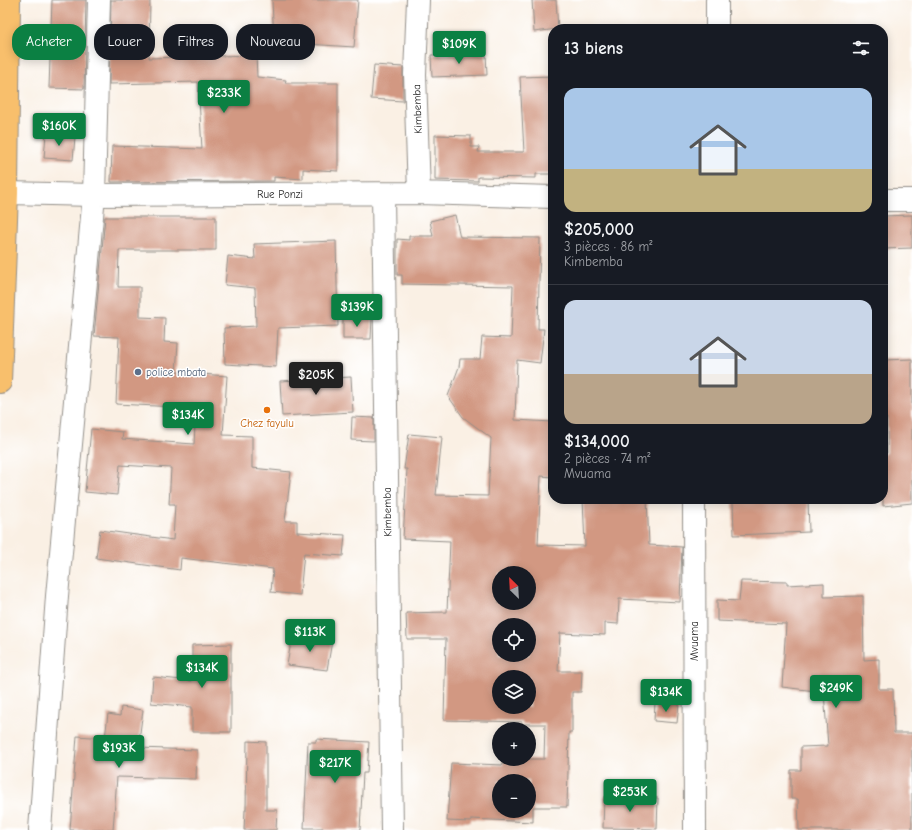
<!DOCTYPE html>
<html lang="fr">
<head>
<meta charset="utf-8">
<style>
  :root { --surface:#171b24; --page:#20242c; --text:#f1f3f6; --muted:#9ea1a6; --line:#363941; --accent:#0b8043 }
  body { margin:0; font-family:"Comic Neue",sans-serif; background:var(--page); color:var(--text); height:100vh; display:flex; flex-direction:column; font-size:15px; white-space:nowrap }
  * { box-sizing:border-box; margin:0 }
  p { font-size:13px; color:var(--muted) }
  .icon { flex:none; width:22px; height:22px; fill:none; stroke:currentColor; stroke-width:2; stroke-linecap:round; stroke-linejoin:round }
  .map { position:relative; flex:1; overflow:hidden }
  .sheet { position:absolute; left:548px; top:24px; width:340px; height:480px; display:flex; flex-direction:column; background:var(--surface); border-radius:16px; box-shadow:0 2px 10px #0003 }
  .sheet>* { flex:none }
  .top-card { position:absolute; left:12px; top:24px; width:380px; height:36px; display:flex; gap:8px }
  .needle { width:26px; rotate:336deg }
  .fabs { position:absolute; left:492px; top:566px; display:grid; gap:8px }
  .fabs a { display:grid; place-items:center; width:44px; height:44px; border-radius:50%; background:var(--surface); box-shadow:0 2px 10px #0003; font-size:20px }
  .price { position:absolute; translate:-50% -34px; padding:0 9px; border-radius:4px; background:var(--accent); color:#fff; font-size:13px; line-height:26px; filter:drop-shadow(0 1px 2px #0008) }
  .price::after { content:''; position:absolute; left:50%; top:24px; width:12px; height:9px; margin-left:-6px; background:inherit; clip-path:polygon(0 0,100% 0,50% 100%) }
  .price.on { background:#222; color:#fff }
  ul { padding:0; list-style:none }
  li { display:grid; align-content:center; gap:8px; height:212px; padding:0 16px }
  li+li { border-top:1px solid var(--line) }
  li span { display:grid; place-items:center; height:124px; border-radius:12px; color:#555 }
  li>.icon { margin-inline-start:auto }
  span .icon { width:72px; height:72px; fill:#fffc; stroke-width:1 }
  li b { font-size:17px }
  h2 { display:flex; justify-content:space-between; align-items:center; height:48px; padding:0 16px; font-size:17px }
  .tag { padding:0 14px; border-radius:16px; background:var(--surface); box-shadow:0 2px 10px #0003; font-size:14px; line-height:36px }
  .tag.on { background:var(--accent); color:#fff }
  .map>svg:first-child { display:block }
  .building { fill:#d29882; fill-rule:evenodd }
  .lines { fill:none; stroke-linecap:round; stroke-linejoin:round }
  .minor-casing { stroke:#928e88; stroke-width:24 }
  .highway-casing { stroke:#928e88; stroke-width:24 }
  .minor { stroke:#fff; stroke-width:22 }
  .highway { stroke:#f8bf6c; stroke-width:22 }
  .service-dot { fill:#5c6f8a; stroke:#fff; stroke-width:1.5 }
  .food-dot { fill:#e8710a; stroke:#fff; stroke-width:1.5 }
  .labels { text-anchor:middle; stroke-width:3; stroke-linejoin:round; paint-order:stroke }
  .street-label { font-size:11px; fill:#2b2b2b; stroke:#fff }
  .service-label { font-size:11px; fill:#4e5e75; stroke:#fff; text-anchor:start }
  .food-label { font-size:11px; fill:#c56008; stroke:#fff }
</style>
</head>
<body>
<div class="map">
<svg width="912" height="830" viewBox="0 0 912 830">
  <rect width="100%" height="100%" fill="#fff"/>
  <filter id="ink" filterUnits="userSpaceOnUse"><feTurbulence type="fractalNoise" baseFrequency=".025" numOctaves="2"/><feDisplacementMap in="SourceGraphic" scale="8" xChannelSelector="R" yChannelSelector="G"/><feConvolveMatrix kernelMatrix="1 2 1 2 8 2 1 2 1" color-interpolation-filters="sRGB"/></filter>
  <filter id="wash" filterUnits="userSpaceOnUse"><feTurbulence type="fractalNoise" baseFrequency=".012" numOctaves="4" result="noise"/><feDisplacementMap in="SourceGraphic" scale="16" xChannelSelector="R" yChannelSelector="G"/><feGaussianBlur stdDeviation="0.9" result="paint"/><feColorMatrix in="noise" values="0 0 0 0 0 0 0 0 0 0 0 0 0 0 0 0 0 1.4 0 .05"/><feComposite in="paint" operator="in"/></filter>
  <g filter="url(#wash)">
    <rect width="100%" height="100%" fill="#faf0e4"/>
    <g id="blocks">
      <path class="building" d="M 52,0 L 86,0 L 84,89 L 49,88 Z
        M 111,0 L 150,0 L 149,58 L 256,55 L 257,77 L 286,80 L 285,83 L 338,83 L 338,171 L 303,169 L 303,179 L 274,177 L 274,181 L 111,182 L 112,146 L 202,149 L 198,82 L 109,84 Z
        M 272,0 L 358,0 L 354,47 L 306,44 L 306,39 L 274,41 Z
        M 532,0 L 556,0 L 558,29 L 534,32 Z
        M 486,53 L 487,75 L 432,77 L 431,55 Z
        M 374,65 L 403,67 L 403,101 L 371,99 Z
        M 553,76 L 553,174 L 536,174 L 536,178 L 478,177 L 478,181 L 435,180 L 435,135 L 471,136 L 471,147 L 479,147 L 478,152 L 524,152 L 520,77 Z
        M 46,134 L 75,137 L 73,160 L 44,158 Z
        M 455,215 L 460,237 L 540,238 L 538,329 L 544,329 L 540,363 L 517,360 L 515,420 L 553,422 L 553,477 L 541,476 L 538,545 L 585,546 L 583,499 L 647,499 L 649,545 L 682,547 L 680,602 L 619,599 L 618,624 L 605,623 L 605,635 L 560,633 L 558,671 L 582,671 L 581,692 L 572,692 L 572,732 L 569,732 L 567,807 L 533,807 L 533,822 L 471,819 L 471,822 L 447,821 L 451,763 L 503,765 L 503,759 L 544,759 L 545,724 L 522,724 L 522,722 L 444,720 L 446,639 L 407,639 L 406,613 L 447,612 L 450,541 L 403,539 L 407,469 L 404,469 L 409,434 L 442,437 L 436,495 L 488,496 L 491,438 L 463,417 L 448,396 L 459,367 L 460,359 L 480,359 L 482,337 L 511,338 L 513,286 L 402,284 L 402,275 L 397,275 L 397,239 L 409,240 L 409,236 L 433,236 L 430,221 ZM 499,573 L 529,573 L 529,603 L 499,603 ZM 499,625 L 529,625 L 529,655 L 499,655 ZM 499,677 L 529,677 L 529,707 L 499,707 ZM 499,781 L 529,781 L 529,811 L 499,811 Z
        M 912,215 L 912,248 L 883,249 L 883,216 Z
        M 105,217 L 216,217 L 216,250 L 119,250 L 118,287 L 140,287 L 140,317 L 165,318 L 164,342 L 178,343 L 176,372 L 227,376 L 223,435 L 252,436 L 252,468 L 291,472 L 285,521 L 297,521 L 297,532 L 345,535 L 343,556 L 304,553 L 300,595 L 271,592 L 273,569 L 181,558 L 180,570 L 96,558 L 100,530 L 173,540 L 175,504 L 169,504 L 171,468 L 120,465 L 117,495 L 85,492 L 91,429 L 123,432 L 122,439 L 194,444 L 196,408 L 116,404 L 119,337 L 94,336 Z
        M 336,241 L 338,326 L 278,328 L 276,367 L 225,364 L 224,328 L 256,326 L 255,288 L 225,285 L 228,256 L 255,259 L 254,244 Z
        M 343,316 L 372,317 L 371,339 L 343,339 Z
        M 912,359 L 912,503 L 883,506 L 883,454 L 887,453 L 887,418 L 883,418 L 883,360 Z
        M 351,377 L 353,412 L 282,416 L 280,381 Z
        M 352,417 L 374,418 L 374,441 L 351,440 Z
        M 771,499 L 808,499 L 809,532 L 734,535 L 733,501 Z
        M 741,581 L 787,582 L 787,585 L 824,583 L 824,597 L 863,596 L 864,660 L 879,659 L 879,689 L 893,689 L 894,733 L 912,733 L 912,830 L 799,830 L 798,799 L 791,799 L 791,770 L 801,770 L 801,747 L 828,746 L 824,692 L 782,687 L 786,624 L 717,621 L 717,600 L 739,601 Z
        M 292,636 L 332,641 L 327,670 L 287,665 Z
        M 231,644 L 231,732 L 192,732 L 192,707 L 151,703 L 153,677 L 192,681 L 192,645 Z
        M 655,703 L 679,704 L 677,723 L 654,721 Z
        M 121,707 L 143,710 L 138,748 L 197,750 L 196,779 L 117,777 L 113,830 L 70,830 L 77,736 L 105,738 L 108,714 L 120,716 Z
        M 316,739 L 369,742 L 367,773 L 363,773 L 360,830 L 323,830 L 323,828 L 304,828 L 308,742 L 316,742 Z
        M 247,741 L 266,742 L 266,810 L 277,810 L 276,830 L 244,830 L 245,810 L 246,810 Z
        M 604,797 L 658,798 L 657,829 L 603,828 Z"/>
    </g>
  </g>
  <g filter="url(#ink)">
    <use href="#blocks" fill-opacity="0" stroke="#928e88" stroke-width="1"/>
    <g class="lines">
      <g class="minor-casing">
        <path id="minor" d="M 418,0 L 415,74 L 419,193
          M 717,0 L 717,29
          M 7,193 L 94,195 L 419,193 L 553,197
          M 383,194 L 392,830
          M 883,200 L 912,200
          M 694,499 L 695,830
          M 40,830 L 57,596 L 94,195 L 99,0"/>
      </g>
      <g class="highway-casing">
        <path id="highway" d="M 0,382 L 7,193 L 9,0"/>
      </g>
      <use href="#minor" class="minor"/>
      <use href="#highway" class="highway"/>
    </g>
  </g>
  <circle class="service-dot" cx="138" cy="372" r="4"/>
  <circle class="food-dot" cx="267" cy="410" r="4"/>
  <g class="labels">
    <g class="street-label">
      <text transform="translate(417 109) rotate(-92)" y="4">Kimbemba</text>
      <text x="280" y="198">Rue Ponzi</text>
      <text transform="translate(387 512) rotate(-91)" y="4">Kimbemba</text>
      <text transform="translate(694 641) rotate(-90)" y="4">Mvuama</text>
    </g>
    <g class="service-label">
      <text x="146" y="376">police mbata</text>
    </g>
    <g class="food-label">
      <text x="267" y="427">Chez fayulu</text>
    </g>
  </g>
</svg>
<div class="fabs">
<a><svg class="needle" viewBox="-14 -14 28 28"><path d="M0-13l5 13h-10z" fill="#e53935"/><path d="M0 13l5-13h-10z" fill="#9ea1a6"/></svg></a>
<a><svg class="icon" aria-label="locate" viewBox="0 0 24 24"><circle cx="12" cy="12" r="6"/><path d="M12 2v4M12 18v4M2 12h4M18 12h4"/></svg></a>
<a><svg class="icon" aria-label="layers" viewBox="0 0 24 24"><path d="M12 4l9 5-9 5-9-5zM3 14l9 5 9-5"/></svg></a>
<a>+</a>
<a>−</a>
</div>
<b class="price" style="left:459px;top:65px">$109K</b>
<b class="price" style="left:224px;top:114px">$233K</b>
<b class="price" style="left:59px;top:147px">$160K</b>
<b class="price" style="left:357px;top:328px">$139K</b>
<b class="price on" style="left:316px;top:396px">$205K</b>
<b class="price" style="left:188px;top:436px">$134K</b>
<b class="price" style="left:310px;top:653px">$113K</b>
<b class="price" style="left:202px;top:689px">$134K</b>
<b class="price" style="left:836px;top:709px">$249K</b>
<b class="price" style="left:666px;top:713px">$134K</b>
<b class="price" style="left:119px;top:769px">$193K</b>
<b class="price" style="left:335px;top:784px">$217K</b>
<b class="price" style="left:630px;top:813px">$253K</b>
<div class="top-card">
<a class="tag on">Acheter</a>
<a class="tag">Louer</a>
<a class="tag">Filtres</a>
<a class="tag">Nouveau</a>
</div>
<section class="sheet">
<h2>13 biens<svg class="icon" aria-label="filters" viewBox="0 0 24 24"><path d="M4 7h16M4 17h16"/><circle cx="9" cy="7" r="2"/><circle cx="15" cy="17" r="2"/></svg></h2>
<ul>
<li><span style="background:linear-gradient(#a9c7e8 65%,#c2b280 0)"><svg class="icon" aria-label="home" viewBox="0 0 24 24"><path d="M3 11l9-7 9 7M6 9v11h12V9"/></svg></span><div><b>$205,000</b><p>3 pièces · 86 m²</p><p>Kimbemba</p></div></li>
<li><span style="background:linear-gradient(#c9d6e8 60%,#b9a48a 0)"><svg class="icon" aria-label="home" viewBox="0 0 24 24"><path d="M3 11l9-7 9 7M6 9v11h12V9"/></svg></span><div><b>$134,000</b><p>2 pièces · 74 m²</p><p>Mvuama</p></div></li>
</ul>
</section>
</div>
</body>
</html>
